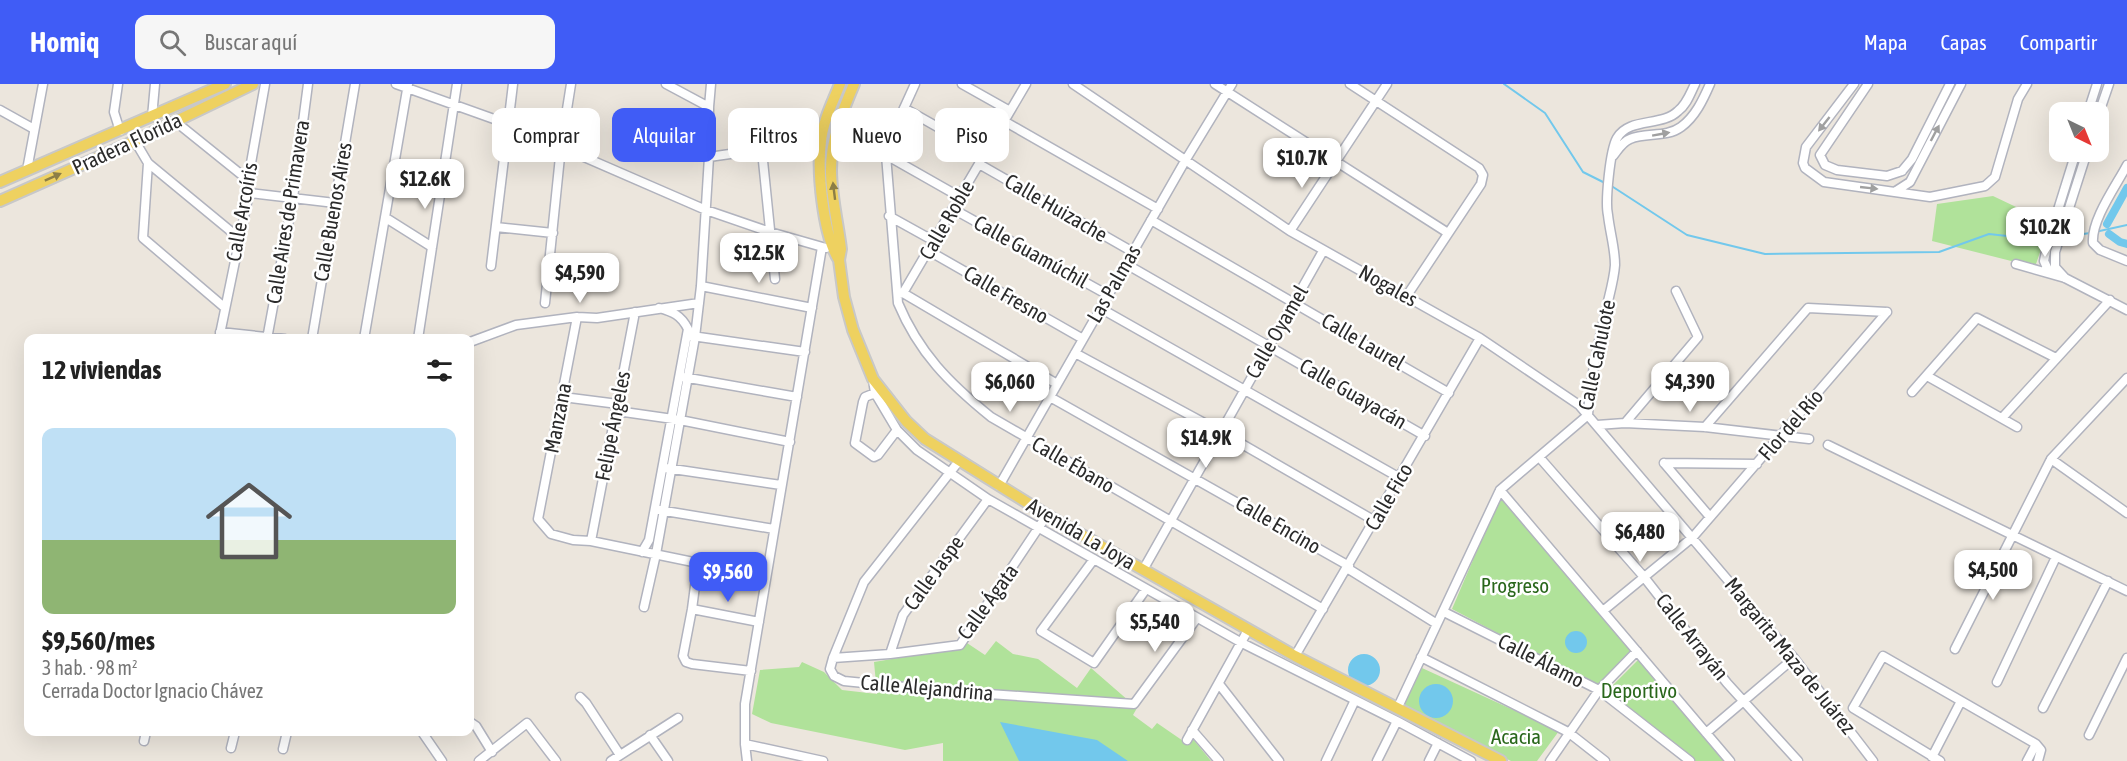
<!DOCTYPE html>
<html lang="es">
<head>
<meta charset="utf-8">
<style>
  :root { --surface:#fff; --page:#f6f6f6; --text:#222; --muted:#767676; --line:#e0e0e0; --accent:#405cf6 }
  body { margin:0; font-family:"Asap Condensed",sans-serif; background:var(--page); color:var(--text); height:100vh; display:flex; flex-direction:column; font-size:22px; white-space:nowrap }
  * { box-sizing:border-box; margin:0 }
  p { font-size:20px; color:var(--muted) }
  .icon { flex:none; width:33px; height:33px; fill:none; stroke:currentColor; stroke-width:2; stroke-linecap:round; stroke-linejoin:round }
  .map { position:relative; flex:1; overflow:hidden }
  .sheet { position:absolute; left:24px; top:250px; width:450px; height:402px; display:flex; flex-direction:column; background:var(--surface); border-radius:12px; box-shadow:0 6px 24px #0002 }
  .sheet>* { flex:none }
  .hud { position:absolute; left:492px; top:24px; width:570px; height:54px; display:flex; gap:12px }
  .needle { width:39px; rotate:137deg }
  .controls { position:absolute; left:2049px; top:18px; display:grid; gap:12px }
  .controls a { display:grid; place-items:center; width:60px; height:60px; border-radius:12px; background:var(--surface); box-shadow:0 6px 24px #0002; font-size:30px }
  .price { position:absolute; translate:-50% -51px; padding:0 14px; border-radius:12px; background:#fff; color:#222; font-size:20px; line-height:39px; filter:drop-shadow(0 2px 3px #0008) }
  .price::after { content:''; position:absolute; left:50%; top:36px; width:18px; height:14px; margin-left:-9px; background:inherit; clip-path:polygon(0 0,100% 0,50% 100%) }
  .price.selected { background:var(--accent); color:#fff }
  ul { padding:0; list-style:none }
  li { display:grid; align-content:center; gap:12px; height:318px; padding:0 18px }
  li+li { border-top:2px solid var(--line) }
  li span { display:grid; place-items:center; height:186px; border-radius:12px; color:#555 }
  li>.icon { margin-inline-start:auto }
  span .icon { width:108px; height:108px; fill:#fffc; stroke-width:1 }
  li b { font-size:26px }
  h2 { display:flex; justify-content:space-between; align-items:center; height:72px; padding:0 18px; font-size:26px }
  .pill { padding:0 21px; border-radius:12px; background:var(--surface); box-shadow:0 6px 24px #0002; font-size:21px; line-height:54px }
  .pill.selected { background:var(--accent); color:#fff }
  header { display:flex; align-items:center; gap:36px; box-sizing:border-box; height:84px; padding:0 30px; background:var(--accent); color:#fff }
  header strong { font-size:28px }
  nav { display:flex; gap:33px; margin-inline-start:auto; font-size:21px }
  .search { width:420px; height:54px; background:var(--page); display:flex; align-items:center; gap:15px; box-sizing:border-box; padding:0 21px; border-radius:12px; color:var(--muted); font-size:22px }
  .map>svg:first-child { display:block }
  .green { fill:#b0e29a }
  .water { fill:#72c8ec }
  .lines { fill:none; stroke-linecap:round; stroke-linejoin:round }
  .stream { stroke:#72c8ec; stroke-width:2 }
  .canal { stroke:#72c8ec; stroke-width:8 }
  .minor-casing { stroke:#b1b3be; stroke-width:11 }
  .major-casing { stroke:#c8c8c8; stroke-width:14 }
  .minor { stroke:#fff; stroke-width:8 }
  .major { stroke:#eed160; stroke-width:10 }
  .oneway { fill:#a0a0a0 }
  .oneway2 { fill:#8c7e46 }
  .labels { text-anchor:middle; stroke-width:5; stroke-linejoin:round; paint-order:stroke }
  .street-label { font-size:21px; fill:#2b2b2b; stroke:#fff }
  .park-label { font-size:21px; fill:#29671b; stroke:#fff }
</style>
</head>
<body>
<header>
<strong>Homiq</strong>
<div class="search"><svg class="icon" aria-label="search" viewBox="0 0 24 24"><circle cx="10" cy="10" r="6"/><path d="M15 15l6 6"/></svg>Buscar aquí</div>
<nav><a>Mapa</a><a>Capas</a><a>Compartir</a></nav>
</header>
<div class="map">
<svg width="2127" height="677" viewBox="0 0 2127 677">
  <rect width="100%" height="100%" fill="#ece6dd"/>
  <path class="green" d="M 1993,112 L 2050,139 L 2035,183 L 1932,157 L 1937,120 Z
    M 1502,408 L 1633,567 L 1597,602 L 1452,525 Z
    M 996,557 L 1013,570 L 1038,575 L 1077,604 L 1091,584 L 1137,624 L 1133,631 L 1152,645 L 1157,639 L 1189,661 L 1193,655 L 1211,677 L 943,677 L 943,659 L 905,666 L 771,639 L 752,630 L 760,586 L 799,583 L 802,578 L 824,588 L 842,606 L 877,610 L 874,578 L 952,565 L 967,559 L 985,571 Z
    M 1640,574 L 1728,677 L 1695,677 L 1606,608 Z
    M 1422,584 L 1559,647 L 1537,677 L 1511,677 L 1403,623 Z"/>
  <path class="water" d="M1565 558a11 11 0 1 1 22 0a11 11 0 1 1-22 0Z
    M1348 586a16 16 0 1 1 32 0a16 16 0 1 1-32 0Z
    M1419 617a17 17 0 1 1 34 0a17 17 0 1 1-34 0Z
    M 1000,638 L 1097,656 L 1128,677 L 1019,677 Z"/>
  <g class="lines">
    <path class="stream" d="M 1504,0 L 1545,29 L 1583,88 L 1605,99
      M 1610,101 L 1687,151 L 1765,170 L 1939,168 L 1989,150 L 2016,153 L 2045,153
      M 2095,148 L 2127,141
      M 2063,153 L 2090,149"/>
    <path class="canal" d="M 2107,140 L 2127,104
      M 2109,150 L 2120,158 L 2127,160"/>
    <g class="minor-casing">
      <path id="minor" d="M 118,0 L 114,28 L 120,47
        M 396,0 L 508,40 L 706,126 L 770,148 L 826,164
        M 666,0 L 709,23
        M 915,0 L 890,55 L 886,71 L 898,219 C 919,269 949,299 991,333 L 1323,525
        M 962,0 L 1010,27
        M 1073,0 L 1290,147 L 1480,254 L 1579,321 L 1794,574 L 1873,677
        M 1215,0 L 1448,149
        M 1350,0 L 1479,84 L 1483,91 L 1481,100 L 1406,213
        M 1854,0 L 1806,63 L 1803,79 L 1805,84 L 1824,98 L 1930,113 L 1985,102 L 1995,93 L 2018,15 L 2027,0
        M 1868,0 L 1820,71 L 1825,81 L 1837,86 L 1887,92 L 1902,87
        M 904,24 L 985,70
        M 0,26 L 34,45
        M 2088,28 L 2097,0
        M 2098,32 L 2109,0
        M 152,33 L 155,0
        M 1004,37 L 1158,125
        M 176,38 L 248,96
        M 135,57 L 148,79 L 239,154
        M 834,57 L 886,71 L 960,113
        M 762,67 L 775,195
        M 1613,72 C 1618,66 1622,58 1630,55 C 1646,48 1666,54 1681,43 C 1695,33 1703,16 1710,0
        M 709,73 L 821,57
        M 148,79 L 143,154 L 224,223
        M 979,80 L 1133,168
        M 2127,81 C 2116,102 2091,136 2093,159 L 2100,166 L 2127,177
        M 27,86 L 43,0
        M 1902,87 L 1912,75 L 1950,0
        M 1896,107 L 1910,98 L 1961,0
        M 249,109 L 335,119
        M 953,125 L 1108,211
        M 889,132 L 934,157
        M 386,134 L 432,163
        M 1151,136 L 1449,309
        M 496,143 L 553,149
        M 1290,147 L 1387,0
        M 929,167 L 1083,255
        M 1126,180 L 1425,352
        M 2016,180 L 2065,194 L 2127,226
        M 491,182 L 513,0
        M 2049,188 L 2044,177 L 2048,158 L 2076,68
        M 2065,194 L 2055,183 L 2055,168 L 2087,68
        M 701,202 L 812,224
        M 903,209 L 1026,0
        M 899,210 L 903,209 L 1057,300
        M 545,219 L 561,63 L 571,0
        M 1100,224 L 1400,394
        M 577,233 L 538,435 L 551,450 L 573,456 L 591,457 L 698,479 L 766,491
        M 220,248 L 285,255
        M 692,252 L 805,268
        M 219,255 L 249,109 L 248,96 L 265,0
        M 267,255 L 293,114 L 308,0
        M 312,255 L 355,0
        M 364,255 L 408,0
        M 418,255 L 457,0
        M 470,258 L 516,241 L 577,233 L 597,234 L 699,219
        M 1075,269 L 1221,348 L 1375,437
        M 1927,292 L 2017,343
        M 683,293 L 797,313
        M 873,296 L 875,309 L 897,346 L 917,366 L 988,415 L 1242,559 L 1397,637 L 1471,677
        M 1912,308 L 1977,234 L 2056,274
        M 875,309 L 865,313 L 863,318 L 855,359 L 874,373 L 878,371 L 897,346
        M 563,313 L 618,320
        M 1050,313 L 1349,482
        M 617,327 L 680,336 L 790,358
        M 2002,334 L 2110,216
        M 1625,339 L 1698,253 L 1676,207
        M 1597,341 L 1625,339 L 1705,343 L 1809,355
        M 1705,343 L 1808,224 L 1887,228
        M 1828,361 L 2127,507
        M 1540,374 L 1644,493 L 1727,599 L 1798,677
        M 2051,375 L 2127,429
        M 959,377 L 864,498 L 833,574 L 830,585 L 834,592 L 844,597 L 945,607 L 1134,620 L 1197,534
        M 1664,379 L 1757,380
        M 1664,379 L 1710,433
        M 666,384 L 781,401
        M 999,402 L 1185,77 L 1232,0
        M 1500,406 L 1730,677
        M 659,426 L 774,445
        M 591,457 L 635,228
        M 642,468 L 649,456 L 688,245 C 681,231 673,228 659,224
        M 1094,475 L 1041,547 L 1094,579 L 1146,505
        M 698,479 L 692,525 L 683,572 L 686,578 L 692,580 L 751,587
        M 1347,484 L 1437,540
        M 1143,486 L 1323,167
        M 644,523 L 656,470 L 695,253 L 701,202 L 709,73 L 709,23 L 711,0
        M 692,525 L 759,538
        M 1604,526 L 1693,453 L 1887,228
        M 1444,528 L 1599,606 L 1690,677
        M 1955,565 L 2051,375 L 2127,294
        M 890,570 L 903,531 L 988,415
        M 1295,572 L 1480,254
        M 1421,573 L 1568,648 L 1605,677
        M 833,574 L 890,570 L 960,561 L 1047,431
        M 1997,598 L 2056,473
        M 1219,600 L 1279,677
        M 580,613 L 586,619 L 620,671
        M 1398,623 L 1500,406 L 1588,331 C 1590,295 1598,261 1606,226 C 1609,212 1614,196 1615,181 C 1615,164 1610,149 1608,131 C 1605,118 1610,66 1617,54 C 1629,33 1662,43 1678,27 C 1687,20 1690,10 1695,0
        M 2043,624 L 2108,497
        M 470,638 L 476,642 L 492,668
        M 1192,646 L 1219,677
        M 422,648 L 442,677
        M 1706,649 L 1794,574
        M 650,651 L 668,677
        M 2089,651 L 2127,574
        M 1187,656 L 1248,546
        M 144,657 L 146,648
        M 745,660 L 823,677
        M 231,664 L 235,648
        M 283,665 L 287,648
        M 1932,673 L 1961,617
        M 479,677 L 527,639 L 556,677
        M 611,677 L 678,634
        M 747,677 L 745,660 L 745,620 L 822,163
        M 1326,677 L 1355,616
        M 1377,677 L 1397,637
        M 1429,677 L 1438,659
        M 1550,677 L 1599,606 L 1637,567
        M 1940,677 L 1853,624 L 1883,572 L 2036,660 L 2041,666 L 2038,677
        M 2027,677 L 2036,660"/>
    </g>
    <g class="major-casing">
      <path id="major" d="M 854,0 C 842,28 831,55 831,86 C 831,112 838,140 841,165 L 839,176 L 844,213 L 853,246 L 873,295 L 906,337 L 925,355 L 1047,431 L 1295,572 L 1501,677
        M 0,98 L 225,0
        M 0,117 L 135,57 L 253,0
        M 839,176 C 823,151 817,87 821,57 C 823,37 833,18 840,0"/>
    </g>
    <use href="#minor" class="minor"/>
    <use href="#major" class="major"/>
  </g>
  <defs><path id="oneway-solid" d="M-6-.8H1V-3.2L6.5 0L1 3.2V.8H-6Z" transform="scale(1.5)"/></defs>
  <g class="oneway">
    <use href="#oneway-solid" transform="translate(1824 40) rotate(128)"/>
    <use href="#oneway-solid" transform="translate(1935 49) rotate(-62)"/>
    <use href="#oneway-solid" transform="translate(1661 50) rotate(-10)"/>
    <use href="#oneway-solid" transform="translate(1869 104) rotate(6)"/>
  </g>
  <g class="oneway2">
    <use href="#oneway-solid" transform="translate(53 93) rotate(-24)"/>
    <use href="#oneway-solid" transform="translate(834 107) rotate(-97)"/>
  </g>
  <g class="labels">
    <g class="street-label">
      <text transform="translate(127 60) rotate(-25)" y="7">Pradera Florida</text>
      <text transform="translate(1056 124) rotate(30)" y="7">Calle Huizache</text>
      <text transform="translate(242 128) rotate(-80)" y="7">Calle Arcoíris</text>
      <text transform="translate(288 128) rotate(-81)" y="7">Calle Aires de Primavera</text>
      <text transform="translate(333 128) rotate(-80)" y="7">Calle Buenos Aires</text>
      <text transform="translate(947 136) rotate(-60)" y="7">Calle Roble</text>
      <text transform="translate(1031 168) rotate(29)" y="7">Calle Guamúchil</text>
      <text transform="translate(1114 200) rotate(-60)" y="7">Las Palmas</text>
      <text transform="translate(1388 202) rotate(29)" y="7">Nogales</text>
      <text transform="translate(1006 211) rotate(30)" y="7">Calle Fresno</text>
      <text transform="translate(1277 248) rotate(-60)" y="7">Calle Oyamel</text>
      <text transform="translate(1363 258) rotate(30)" y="7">Calle Laurel</text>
      <text transform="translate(1597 271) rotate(-78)" y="7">Calle Cahulote</text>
      <text transform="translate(1353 310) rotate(30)" y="7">Calle Guayacán</text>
      <text transform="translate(558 334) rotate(-79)" y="7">Manzana</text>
      <text transform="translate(1791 341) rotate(-49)" y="7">Flor del Río</text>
      <text transform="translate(613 342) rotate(-79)" y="7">Felipe Ángeles</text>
      <text transform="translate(1073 381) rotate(30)" y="7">Calle Ébano</text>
      <text transform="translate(1389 413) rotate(-60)" y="7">Calle Fico</text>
      <text transform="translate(1278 441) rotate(30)" y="7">Calle Encino</text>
      <text transform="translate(1081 450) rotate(30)" y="7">Avenida La Joya</text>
      <text transform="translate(934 489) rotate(-54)" y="7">Calle Jaspe</text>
      <text transform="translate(988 518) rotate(-54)" y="7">Calle Ágata</text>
      <text transform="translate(1692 553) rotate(52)" y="7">Calle Arrayán</text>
      <text transform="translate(1790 572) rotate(51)" y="7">Margarita Maza de Juárez</text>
      <text transform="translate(1541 577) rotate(27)" y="7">Calle Álamo</text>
      <text transform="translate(927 604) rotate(5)" y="7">Calle Alejandrina</text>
    </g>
    <g class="park-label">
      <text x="1515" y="509">Progreso</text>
      <text x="1639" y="614">Deportivo</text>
      <text x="1516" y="660">Acacia</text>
    </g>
  </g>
</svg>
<div class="controls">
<a><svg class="needle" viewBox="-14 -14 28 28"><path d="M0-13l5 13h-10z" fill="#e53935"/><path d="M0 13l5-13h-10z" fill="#767676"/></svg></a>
</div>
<b class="price" style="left:1302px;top:105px">$10.7K</b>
<b class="price" style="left:425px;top:126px">$12.6K</b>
<b class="price" style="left:2045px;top:174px">$10.2K</b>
<b class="price" style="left:759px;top:200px">$12.5K</b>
<b class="price" style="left:580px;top:220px">$4,590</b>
<b class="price" style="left:1010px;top:329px">$6,060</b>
<b class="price" style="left:1690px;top:329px">$4,390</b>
<b class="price" style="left:1206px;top:385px">$14.9K</b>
<b class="price" style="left:1640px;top:479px">$6,480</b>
<b class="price" style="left:1993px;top:517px">$4,500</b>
<b class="price selected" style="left:728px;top:519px">$9,560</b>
<b class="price" style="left:1155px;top:569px">$5,540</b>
<div class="hud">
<a class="pill">Comprar</a>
<a class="pill selected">Alquilar</a>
<a class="pill">Filtros</a>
<a class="pill">Nuevo</a>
<a class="pill">Piso</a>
</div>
<section class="sheet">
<h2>12 viviendas<svg class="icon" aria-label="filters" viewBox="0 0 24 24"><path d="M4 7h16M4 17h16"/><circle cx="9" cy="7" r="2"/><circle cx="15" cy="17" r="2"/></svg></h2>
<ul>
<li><span style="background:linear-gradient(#bfe0f5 60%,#8fb573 0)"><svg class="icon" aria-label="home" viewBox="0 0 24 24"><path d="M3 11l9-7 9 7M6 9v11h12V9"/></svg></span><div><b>$9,560/mes</b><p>3 hab. · 98 m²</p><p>Cerrada Doctor Ignacio Chávez</p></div></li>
</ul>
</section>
</div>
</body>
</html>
